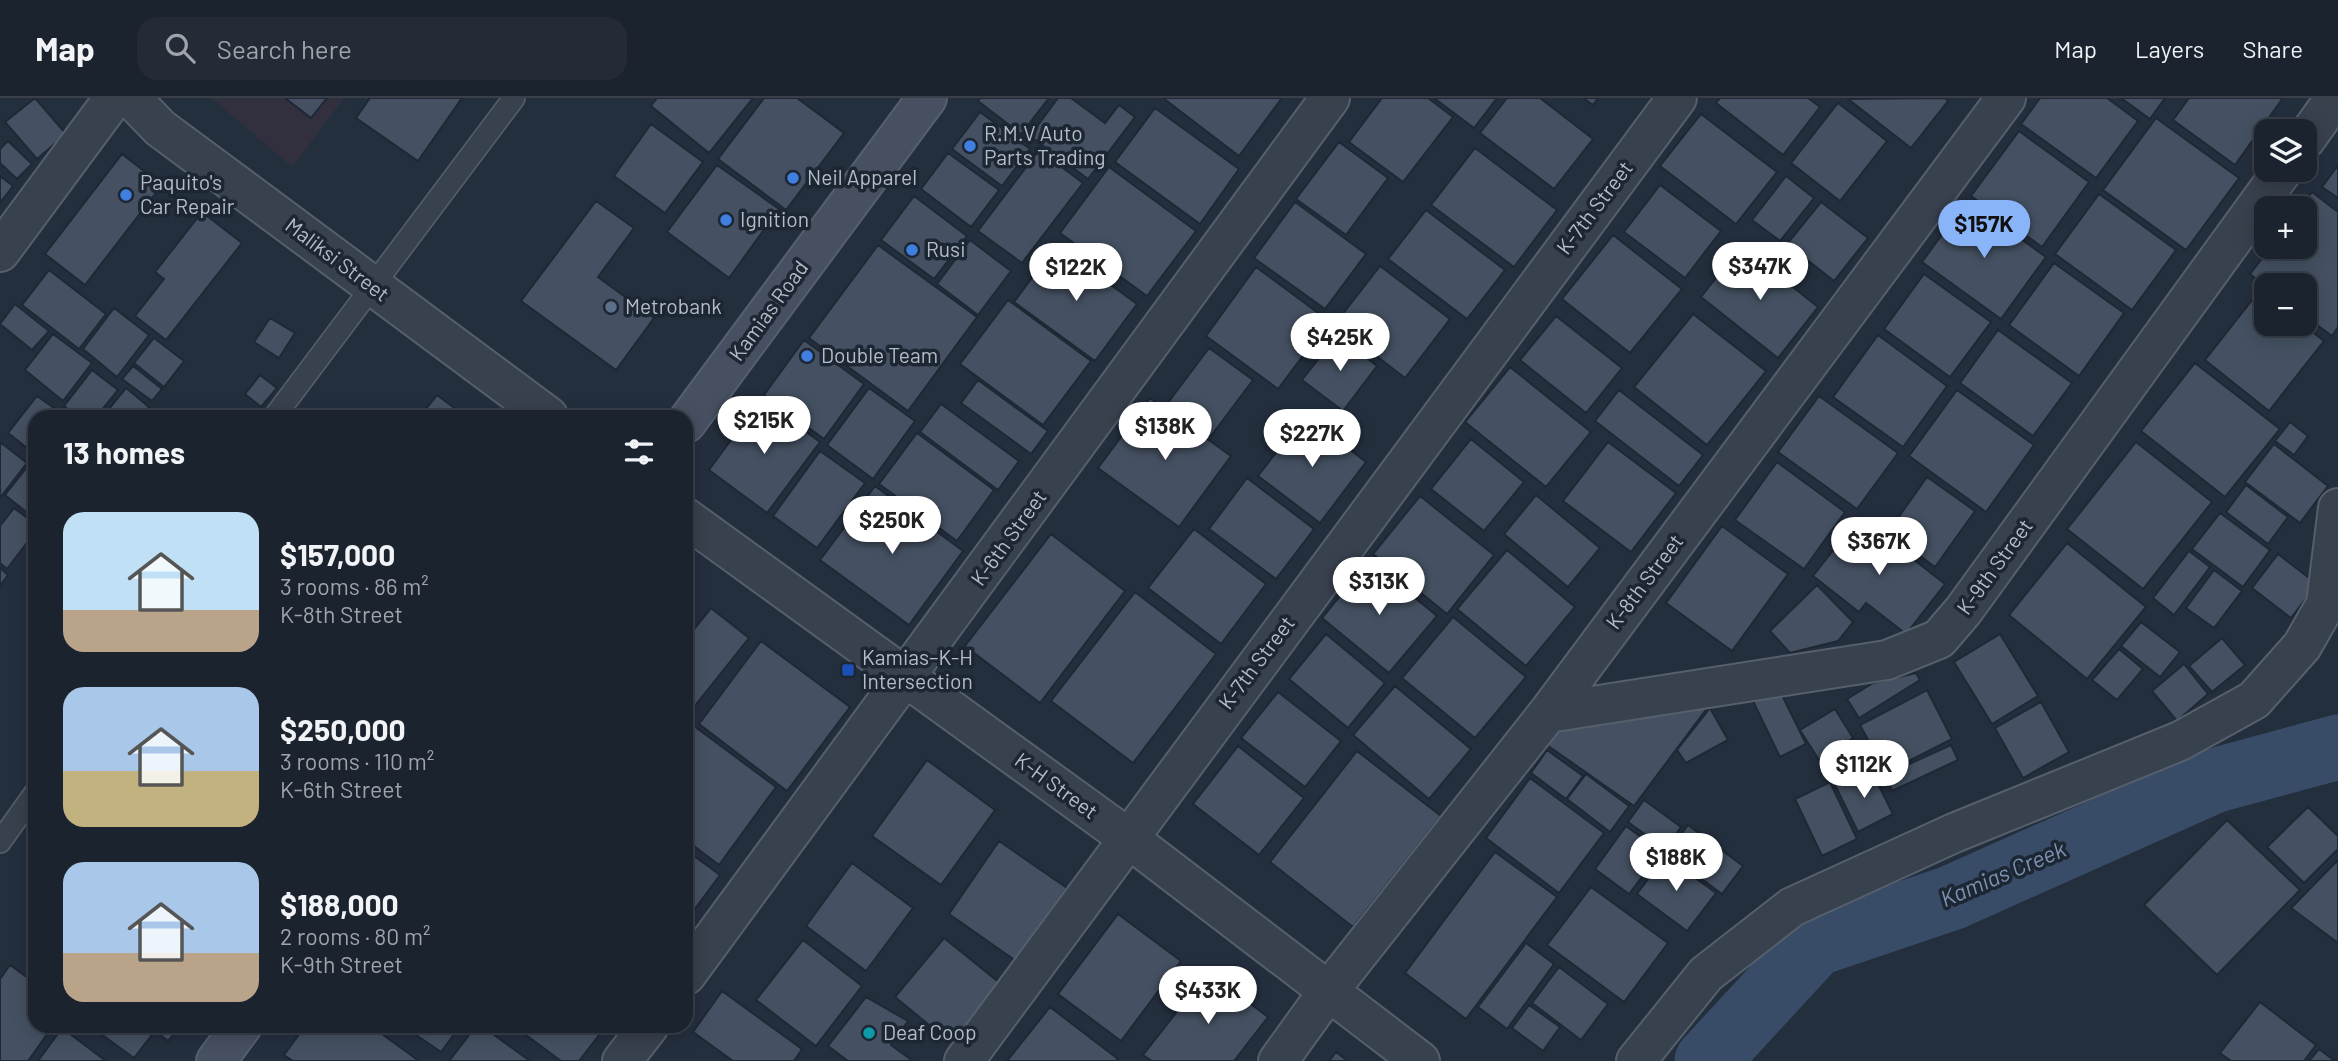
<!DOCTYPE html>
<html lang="en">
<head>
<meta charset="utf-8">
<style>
  :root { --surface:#1b232e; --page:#242b36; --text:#f1f3f6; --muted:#a0a4aa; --line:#39404a; --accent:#8ab4f8 }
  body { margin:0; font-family:Barlow,sans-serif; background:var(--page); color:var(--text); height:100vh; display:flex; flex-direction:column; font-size:26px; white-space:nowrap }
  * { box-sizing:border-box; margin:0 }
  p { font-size:23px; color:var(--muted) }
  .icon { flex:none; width:38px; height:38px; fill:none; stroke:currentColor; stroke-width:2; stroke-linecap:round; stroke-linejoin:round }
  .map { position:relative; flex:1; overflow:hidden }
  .details { position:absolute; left:28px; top:312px; width:665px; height:623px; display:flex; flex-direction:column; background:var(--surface); border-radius:21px; box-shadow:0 4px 18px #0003,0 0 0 2px var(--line) }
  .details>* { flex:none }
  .fabs { position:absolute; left:2254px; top:21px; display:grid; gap:14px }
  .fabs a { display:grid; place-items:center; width:63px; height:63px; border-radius:14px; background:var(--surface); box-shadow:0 4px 18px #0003,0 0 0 2px var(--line); font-size:35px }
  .price { position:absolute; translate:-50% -60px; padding:0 16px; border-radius:24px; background:#fff; color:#222; font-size:23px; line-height:46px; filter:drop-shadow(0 2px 4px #0008) }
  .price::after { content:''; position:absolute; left:50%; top:42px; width:21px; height:16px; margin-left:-10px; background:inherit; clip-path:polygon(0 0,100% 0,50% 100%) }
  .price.selected { background:var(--accent); color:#111 }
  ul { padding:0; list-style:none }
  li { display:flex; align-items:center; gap:21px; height:175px; padding:0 35px }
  li span { display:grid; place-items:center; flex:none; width:196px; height:140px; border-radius:21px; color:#555 }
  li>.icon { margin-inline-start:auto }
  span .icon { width:84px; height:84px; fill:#fffc; stroke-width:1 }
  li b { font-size:30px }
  h2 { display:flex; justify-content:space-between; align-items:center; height:84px; padding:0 35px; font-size:30px }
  header { display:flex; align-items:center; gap:42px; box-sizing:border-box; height:98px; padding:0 35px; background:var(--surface); border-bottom:2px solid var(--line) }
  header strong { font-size:33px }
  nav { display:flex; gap:38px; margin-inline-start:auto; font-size:24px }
  .search { width:490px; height:63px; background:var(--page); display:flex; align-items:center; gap:18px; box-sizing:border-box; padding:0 24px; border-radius:21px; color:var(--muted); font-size:26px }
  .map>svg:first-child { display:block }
  .medical { fill:#32303f }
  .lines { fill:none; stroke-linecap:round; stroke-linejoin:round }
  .river { stroke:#394c67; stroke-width:65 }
  .building { fill:#455162; stroke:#1f2835; stroke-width:2 }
  .service-casing { stroke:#565f6c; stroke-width:24 }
  .minor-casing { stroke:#565f6c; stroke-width:42 }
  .tertiary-casing { stroke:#565f6c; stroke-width:42 }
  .secondary-casing { stroke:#565f6c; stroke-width:42 }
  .service { stroke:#38414e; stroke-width:21 }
  .minor { stroke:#38414e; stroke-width:38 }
  .tertiary { stroke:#38414e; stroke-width:38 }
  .secondary { stroke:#465061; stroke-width:38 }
  .shop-dot { fill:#3f7fe0; stroke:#1d2633; stroke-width:2.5 }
  .service-dot { fill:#5c6f8a; stroke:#1d2633; stroke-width:2.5 }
  .transit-dot { fill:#1a4fb4; stroke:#1d2633; stroke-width:2.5 }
  .culture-dot { fill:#0f9aa8; stroke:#1d2633; stroke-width:2.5 }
  .labels { text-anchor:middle; stroke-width:7; stroke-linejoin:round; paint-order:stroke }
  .poi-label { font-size:21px; fill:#b4bcc9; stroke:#1d2633; text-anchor:start }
  .street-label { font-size:21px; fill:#b4bcc9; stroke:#1d2633 }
  .water-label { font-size:23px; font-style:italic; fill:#7c92b1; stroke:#1d2633 }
</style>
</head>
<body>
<header>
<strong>Map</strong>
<div class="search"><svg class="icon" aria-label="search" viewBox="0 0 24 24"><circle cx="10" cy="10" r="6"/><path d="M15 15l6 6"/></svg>Search here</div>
<nav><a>Map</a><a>Layers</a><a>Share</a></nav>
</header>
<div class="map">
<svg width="2338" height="963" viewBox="0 0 2338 963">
  <rect width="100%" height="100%" fill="#242f3e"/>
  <path class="medical" d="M 212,0 L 344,0 L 292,69 Z"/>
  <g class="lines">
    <path class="river" d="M 1707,963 L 1815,846 L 1951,800 L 2213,683 L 2338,649"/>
  </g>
  <path class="building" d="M 35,0 L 66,36 L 37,61 L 5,24 Z
    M 285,0 L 327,0 L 311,20 Z
    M 370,0 L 462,0 L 418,63 L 356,20 Z
    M 657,0 L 753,0 L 709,55 L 651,8 Z
    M 764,0 L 797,0 L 844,35 L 786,112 L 718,61 Z
    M 980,0 L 1049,0 L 1021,36 L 978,3 Z
    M 1058,0 L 1071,0 L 1105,25 L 1119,7 L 1135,19 L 1088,81 L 1030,38 Z
    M 1163,0 L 1282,0 L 1239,58 Z
    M 1382,0 L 1428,0 L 1453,19 L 1403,84 L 1349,44 Z
    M 1434,0 L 1497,0 L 1474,30 Z
    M 1507,0 L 1540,0 L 1593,41 L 1554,91 L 1480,35 Z
    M 1583,0 L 1598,0 L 1593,7 Z
    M 1720,0 L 1808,0 L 1820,9 L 1783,57 L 1716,5 Z
    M 1945,0 L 1948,3 L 1911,50 L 1848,1 Z
    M 2040,0 L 2107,0 L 2138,23 L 2096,80 L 2021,26 Z
    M 2121,0 L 2165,0 L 2150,21 Z
    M 2189,0 L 2283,0 L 2235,67 L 2173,22 Z
    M 1838,5 L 1887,43 L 1840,103 L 1791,65 Z
    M 1155,10 L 1239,71 L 1200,126 L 1115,64 Z
    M 980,14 L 1030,51 L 1002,88 L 952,51 Z
    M 1701,16 L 1777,74 L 1736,126 L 1660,68 Z
    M 2156,20 L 2239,80 L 2186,152 L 2103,92 Z
    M 651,26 L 703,64 L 665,115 L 614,78 Z
    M 2019,33 L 2089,84 L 2042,149 L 1971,98 Z
    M 8,43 L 32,66 L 17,81 L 0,65 L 0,51 Z
    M 1339,44 L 1388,80 L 1346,137 L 1296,101 Z
    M 1475,50 L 1557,112 L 1514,169 L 1431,107 Z
    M 1039,52 L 1083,85 L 1022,165 L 978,133 Z
    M 948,55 L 999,92 L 971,129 L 921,91 Z
    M 122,56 L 162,87 L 85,187 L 45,156 Z
    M 717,67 L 779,111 L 729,180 L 667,134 Z
    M 2338,67 L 2338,100 L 2322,89 Z
    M 1109,69 L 1196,133 L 1147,198 L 1060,135 Z
    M 0,78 L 13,88 L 0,105 Z
    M 1786,78 L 1814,100 L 1780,143 L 1752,122 Z
    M 1660,87 L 1721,133 L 1685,180 L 1624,134 Z
    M 2312,94 L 2338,114 L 2338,229 L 2332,238 L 2305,218 L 2305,187 L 2266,189 L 2250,176 L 2271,149 L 2305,149 L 2305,110 L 2300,110 Z
    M 2099,96 L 2176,152 L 2132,212 L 2055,156 Z
    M 914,98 L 967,138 L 934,181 L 881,142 Z
    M 1967,102 L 2046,159 L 2001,221 L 1922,164 Z
    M 596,103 L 634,130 L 598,179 L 654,220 L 616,272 L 521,203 Z
    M 1295,104 L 1366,156 L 1325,211 L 1254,160 Z
    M 1821,104 L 1868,140 L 1834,183 L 1787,146 Z
    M 1426,112 L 1505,172 L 1467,221 L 1388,161 Z
    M 202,114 L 242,145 L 166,242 L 135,218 L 164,181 L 155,174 Z
    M 1613,137 L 1682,191 L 1630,255 L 1562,201 Z
    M 970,142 L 1011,173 L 978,217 L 937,186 Z
    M 878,147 L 977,219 L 908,313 L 809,240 Z
    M 1056,147 L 1137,206 L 1095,263 L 1014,204 Z
    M 1741,148 L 1818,209 L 1778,260 L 1701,199 Z
    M 2054,165 L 2124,215 L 2079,278 L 2009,227 Z
    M 1380,168 L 1450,221 L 1405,280 L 1335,226 Z
    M 1256,169 L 1329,223 L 1278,291 L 1206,238 Z
    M 49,172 L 106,216 L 79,251 L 22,207 Z
    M 1924,176 L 1991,224 L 1950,279 L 1884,231 Z
    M 2260,192 L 2266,197 L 2266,226 L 2302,226 L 2324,243 L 2269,313 L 2205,262 Z
    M 1008,202 L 1091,263 L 1043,327 L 960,266 Z
    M 15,206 L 49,233 L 32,252 L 0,226 Z
    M 114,210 L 149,237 L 117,279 L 83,251 Z
    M 1693,216 L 1766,273 L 1707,347 L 1634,289 Z
    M 1556,218 L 1622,270 L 1586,315 L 1520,262 Z
    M 270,220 L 295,235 L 279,260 L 254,244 Z
    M 1998,232 L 2072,285 L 2033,338 L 1960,285 Z
    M 53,236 L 92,265 L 63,303 L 25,272 Z
    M 1337,237 L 1377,268 L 1343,313 L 1302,282 Z
    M 1878,237 L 1947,288 L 1903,349 L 1833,299 Z
    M 154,240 L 184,263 L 164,289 L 134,265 Z
    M 804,242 L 864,286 L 824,341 L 764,297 Z
    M 1209,250 L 1253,282 L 1211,338 L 1167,306 Z
    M 2195,265 L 2280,331 L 2225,399 L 2141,333 Z
    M 133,268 L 162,291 L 152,303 L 122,281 Z
    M 1510,269 L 1591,334 L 1546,389 L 1465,324 Z
    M 92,272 L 118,292 L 97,318 L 76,318 L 64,308 Z
    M 260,277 L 277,290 L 261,309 L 245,296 Z
    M 978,282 L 1048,333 L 1031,356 L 961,305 Z
    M 126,290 L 149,309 L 141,318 L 103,318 Z
    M 869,290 L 915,323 L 873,381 L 827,347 Z
    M 1619,292 L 1703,357 L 1679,388 L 1595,323 Z
    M 1957,292 L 2034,347 L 1986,414 L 1909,358 Z
    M 437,297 L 465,318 L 420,318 Z
    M 37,298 L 61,315 L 58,318 L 35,318 L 35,348 L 31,353 L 8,335 Z
    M 1819,298 L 1898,355 L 1857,411 L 1778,354 Z
    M 1150,300 L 1231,358 L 1179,429 L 1098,370 Z
    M 761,301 L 820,344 L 767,415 L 709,372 Z
    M 941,306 L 1019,363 L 998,392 L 920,334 Z
    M 1305,317 L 1366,364 L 1320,425 L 1258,378 Z
    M 2290,324 L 2308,338 L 2294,357 L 2275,343 Z
    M 917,335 L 994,392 L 957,443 L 879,386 Z
    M 1471,341 L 1524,384 L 1484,433 L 1431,391 Z
    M 0,344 L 27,365 L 0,400 Z
    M 1608,344 L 1676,395 L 1631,454 L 1563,403 Z
    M 2136,344 L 2212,404 L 2143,491 L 2067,431 Z
    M 2274,346 L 2328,388 L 2300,425 L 2245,384 Z
    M 820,353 L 865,385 L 817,450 L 773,418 Z
    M 35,359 L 35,421 L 5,397 Z
    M 1777,364 L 1845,414 L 1804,471 L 1735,422 Z
    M 1927,379 L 1975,413 L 1935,469 L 1888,434 Z
    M 1247,380 L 1314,431 L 1276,481 L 1209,431 Z
    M 2246,387 L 2288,419 L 2268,446 L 2226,414 Z
    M 875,388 L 963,453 L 909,527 L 820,462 Z
    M 1536,397 L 1600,450 L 1568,489 L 1504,436 Z
    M 1420,398 L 1494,457 L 1447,516 L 1373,456 Z
    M 14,410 L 35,426 L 35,434 L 7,471 L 0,465 L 0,428 Z
    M 2220,415 L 2270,452 L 2243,489 L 2192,451 Z
    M 1859,419 L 1945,486 L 1906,536 L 1866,505 L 1859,514 L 1813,478 Z
    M 1722,428 L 1788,476 L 1732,553 L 1666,505 Z
    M 1194,431 L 1266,486 L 1221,546 L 1148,490 Z
    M 1051,436 L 1125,493 L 1040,605 L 965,548 Z
    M 2067,445 L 2146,509 L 2087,581 L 2009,517 Z
    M 1507,452 L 1575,509 L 1526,568 L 1457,511 Z
    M 2189,453 L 2210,469 L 2174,517 L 2153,500 Z
    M 2278,456 L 2317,486 L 2291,520 L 2252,490 Z
    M 1369,462 L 1437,518 L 1389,575 L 1322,520 Z
    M 0,470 L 8,477 L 0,488 Z
    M 2214,472 L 2242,493 L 2214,530 L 2186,510 Z
    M 1817,487 L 1853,524 L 1838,543 L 1790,555 L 1770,533 Z
    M 1135,494 L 1216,556 L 1133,665 L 1051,603 Z
    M 711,510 L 749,540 L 686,619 L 686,541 Z
    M 1453,519 L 1526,579 L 1475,640 L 1402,580 Z
    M 2141,524 L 2180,554 L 2160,579 L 2121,548 Z
    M 1326,536 L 1385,585 L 1348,630 L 1289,581 Z
    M 2000,536 L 2038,598 L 1992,626 L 1954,564 Z
    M 2222,540 L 2245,567 L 2212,594 L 2189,568 Z
    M 761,543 L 850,609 L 787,693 L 699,626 Z
    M 2119,551 L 2143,571 L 2117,602 L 2092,582 Z
    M 2184,566 L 2208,596 L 2177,623 L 2152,593 Z
    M 1916,575 L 1920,582 L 1859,620 L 1847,601 L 1873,585 Z
    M 1395,588 L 1471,651 L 1429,701 L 1353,637 Z
    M 1779,591 L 1806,646 L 1780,659 L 1753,603 Z
    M 1927,592 L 1952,641 L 1901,667 L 1896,656 L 1880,664 L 1860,627 Z
    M 1278,594 L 1341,643 L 1305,689 L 1241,640 Z
    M 2041,604 L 2069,654 L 2023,680 L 1995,630 Z
    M 1708,609 L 1634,708 L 1544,645 L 1563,629 Z
    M 1710,610 L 1728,642 L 1686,665 L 1677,652 Z
    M 1835,611 L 1853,640 L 1819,662 L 1800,632 Z
    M 694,628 L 776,689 L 719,767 L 686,742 L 686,638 Z
    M 1951,647 L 1958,662 L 1892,693 L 1885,677 Z
    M 1238,648 L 1304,700 L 1259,757 L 1193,706 Z
    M 1547,652 L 1583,678 L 1566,701 L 1531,675 Z
    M 1357,653 L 1441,718 L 1353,829 L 1270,764 Z
    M 927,662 L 995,712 L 941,787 L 872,738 Z
    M 1870,670 L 1893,716 L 1858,734 L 1835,687 Z
    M 1586,676 L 1629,708 L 1610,734 L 1567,701 Z
    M 1530,680 L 1604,735 L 1559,795 L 1486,740 Z
    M 1830,684 L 1857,741 L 1822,758 L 1795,701 Z
    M 1644,702 L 1681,729 L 1665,751 L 1628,724 Z
    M 2308,709 L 2338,738 L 2338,751 L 2304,785 L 2267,749 Z
    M 2227,722 L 2300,792 L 2217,877 L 2144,807 Z
    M 1688,727 L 1743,768 L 1722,796 L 1667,755 Z
    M 1626,728 L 1661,754 L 1629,796 L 1595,771 Z
    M 999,743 L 1067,790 L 1016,863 L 949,816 Z
    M 686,752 L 720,777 L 686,823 Z
    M 1495,754 L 1557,799 L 1466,921 L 1405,875 Z
    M 1665,758 L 1716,795 L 1687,833 L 1637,796 Z
    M 2338,762 L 2338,845 L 2291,810 Z
    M 852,765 L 913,810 L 866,873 L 806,828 Z
    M 1591,789 L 1668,845 L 1624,904 L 1547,847 Z
    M 1118,816 L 1181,863 L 1121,943 L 1058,896 Z
    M 944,840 L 1001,886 L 951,945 L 895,899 Z
    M 803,842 L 862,888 L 816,948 L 756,902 Z
    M 1526,845 L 1554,866 L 1507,931 L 1478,909 Z
    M 10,867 L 35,885 L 35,928 L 53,928 L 28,963 L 0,963 L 0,881 Z
    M 1559,869 L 1608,906 L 1581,942 L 1532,905 Z
    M 1208,874 L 1268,919 L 1234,963 L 1152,963 L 1143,957 Z
    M 722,893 L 802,951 L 794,963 L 733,963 L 693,934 Z
    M 866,899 L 908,923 L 891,947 L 913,963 L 848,963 L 828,948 Z
    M 2260,904 L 2316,947 L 2304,963 L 2231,963 L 2220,955 Z
    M 1529,907 L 1560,929 L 1543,953 L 1512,930 Z
    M 1050,909 L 1118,961 L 1116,963 L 1007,963 Z
    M 90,928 L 180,928 L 168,943 L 155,933 L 134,960 Z
    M 305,928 L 371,928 L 419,963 L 293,963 L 284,957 Z
    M 403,928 L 460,928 L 441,954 Z
    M 476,928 L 482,928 L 530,963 L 449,963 Z
    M 514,928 L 606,928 L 579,963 L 561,963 Z
    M 62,930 L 106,963 L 38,963 Z
    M 2319,951 L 2335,963 L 2309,963 Z
    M 1336,954 L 1348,963 L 1329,963 Z"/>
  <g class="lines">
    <g class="service-casing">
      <path id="service" d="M 275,318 L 514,0
        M 0,744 L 35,695"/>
    </g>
    <g class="minor-casing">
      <path id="minor" d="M 2305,42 L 2335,0
        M 1548,615 L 1887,562 L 1939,541 L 1963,513 L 2283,72
        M 686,877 L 1330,0
        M 622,963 L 649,928
        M 964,963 L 1677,0
        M 1278,963 L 1327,895 L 1548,615 L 2006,0
        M 1636,963 L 1706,876 L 1792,809 L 1954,735 L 2180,643 L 2254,602 L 2302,548 L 2326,506 L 2338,410"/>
    </g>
    <g class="tertiary-casing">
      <path id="tertiary" d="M 131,0 L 160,30 L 548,318
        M 0,154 L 114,0
        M 686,420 L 1128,740 L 1420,963"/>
    </g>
    <g class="secondary-casing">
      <path id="secondary" d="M 686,325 L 927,0
        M 216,963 L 242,928"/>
    </g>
    <use href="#service" class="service"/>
    <use href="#minor" class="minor"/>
    <use href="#tertiary" class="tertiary"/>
    <use href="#secondary" class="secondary"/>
  </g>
  <g class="shop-dot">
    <circle cx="970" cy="48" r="7"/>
    <circle cx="793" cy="80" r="7"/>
    <circle cx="126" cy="97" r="7"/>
    <circle cx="726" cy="122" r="7"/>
    <circle cx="912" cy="152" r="7"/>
    <circle cx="807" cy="258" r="7"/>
  </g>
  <circle class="service-dot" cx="611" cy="209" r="7"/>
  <rect class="transit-dot" x="841" y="565" width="14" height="14" rx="3.5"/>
  <circle class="culture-dot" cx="869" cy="935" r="7"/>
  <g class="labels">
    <g class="poi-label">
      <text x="984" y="43">R.M.V Auto<tspan x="984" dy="24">Parts Trading</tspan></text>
      <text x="807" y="87">Neil Apparel</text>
      <text x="140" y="92">Paquito's<tspan x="140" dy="24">Car Repair</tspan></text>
      <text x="740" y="129">Ignition</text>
      <text x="926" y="159">Rusi</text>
      <text x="625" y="216">Metrobank</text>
      <text x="821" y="265">Double Team</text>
      <text x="862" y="567">Kamias–K-H<tspan x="862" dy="24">Intersection</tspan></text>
      <text x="883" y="942">Deaf Coop</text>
    </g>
    <g class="street-label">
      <text transform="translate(1595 110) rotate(-53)" y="7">K-7th Street</text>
      <text transform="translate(337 162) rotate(37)" y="7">Maliksi Street</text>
      <text transform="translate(769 213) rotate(-54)" y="7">Kamias Road</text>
      <text transform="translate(1009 440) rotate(-54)" y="7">K-6th Street</text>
      <text transform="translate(1995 469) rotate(-54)" y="7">K-9th Street</text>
      <text transform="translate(1645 484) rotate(-53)" y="7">K-8th Street</text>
      <text transform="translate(1257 565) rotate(-53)" y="7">K-7th Street</text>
      <text transform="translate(1056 688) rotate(36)" y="7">K-H Street</text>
    </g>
    <g class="water-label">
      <text transform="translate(2003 776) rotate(-23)" y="8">Kamias Creek</text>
    </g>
  </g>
</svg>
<div class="fabs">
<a><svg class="icon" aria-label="layers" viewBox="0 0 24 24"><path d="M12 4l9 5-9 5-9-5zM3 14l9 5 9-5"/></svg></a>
<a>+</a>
<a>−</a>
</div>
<b class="price selected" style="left:1984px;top:162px">$157K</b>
<b class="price" style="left:1760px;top:204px">$347K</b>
<b class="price" style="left:1076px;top:205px">$122K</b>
<b class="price" style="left:1340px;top:275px">$425K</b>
<b class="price" style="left:764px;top:358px">$215K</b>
<b class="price" style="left:1165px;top:364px">$138K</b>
<b class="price" style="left:1312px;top:371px">$227K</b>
<b class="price" style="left:892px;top:458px">$250K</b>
<b class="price" style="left:1879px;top:479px">$367K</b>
<b class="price" style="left:1379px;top:519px">$313K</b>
<b class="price" style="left:1864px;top:702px">$112K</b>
<b class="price" style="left:1676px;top:795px">$188K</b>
<b class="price" style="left:1208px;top:928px">$433K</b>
<section class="details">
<h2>13 homes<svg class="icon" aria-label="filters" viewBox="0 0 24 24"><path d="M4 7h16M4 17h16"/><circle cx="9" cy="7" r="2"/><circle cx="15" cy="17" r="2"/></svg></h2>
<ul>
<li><span style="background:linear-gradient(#bfe0f5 70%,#b9a48a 0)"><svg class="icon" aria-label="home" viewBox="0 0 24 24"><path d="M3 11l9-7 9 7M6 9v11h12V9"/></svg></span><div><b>$157,000</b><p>3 rooms · 86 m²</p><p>K-8th Street</p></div></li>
<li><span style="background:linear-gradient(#a9c7e8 60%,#c2b280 0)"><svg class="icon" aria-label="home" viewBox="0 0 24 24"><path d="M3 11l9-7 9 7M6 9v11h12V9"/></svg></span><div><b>$250,000</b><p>3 rooms · 110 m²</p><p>K-6th Street</p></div></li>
<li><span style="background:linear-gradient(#a9c7e8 65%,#b9a48a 0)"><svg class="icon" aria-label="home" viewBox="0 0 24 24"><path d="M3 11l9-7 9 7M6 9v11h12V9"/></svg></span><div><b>$188,000</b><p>2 rooms · 80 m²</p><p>K-9th Street</p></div></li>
</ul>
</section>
</div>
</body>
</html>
